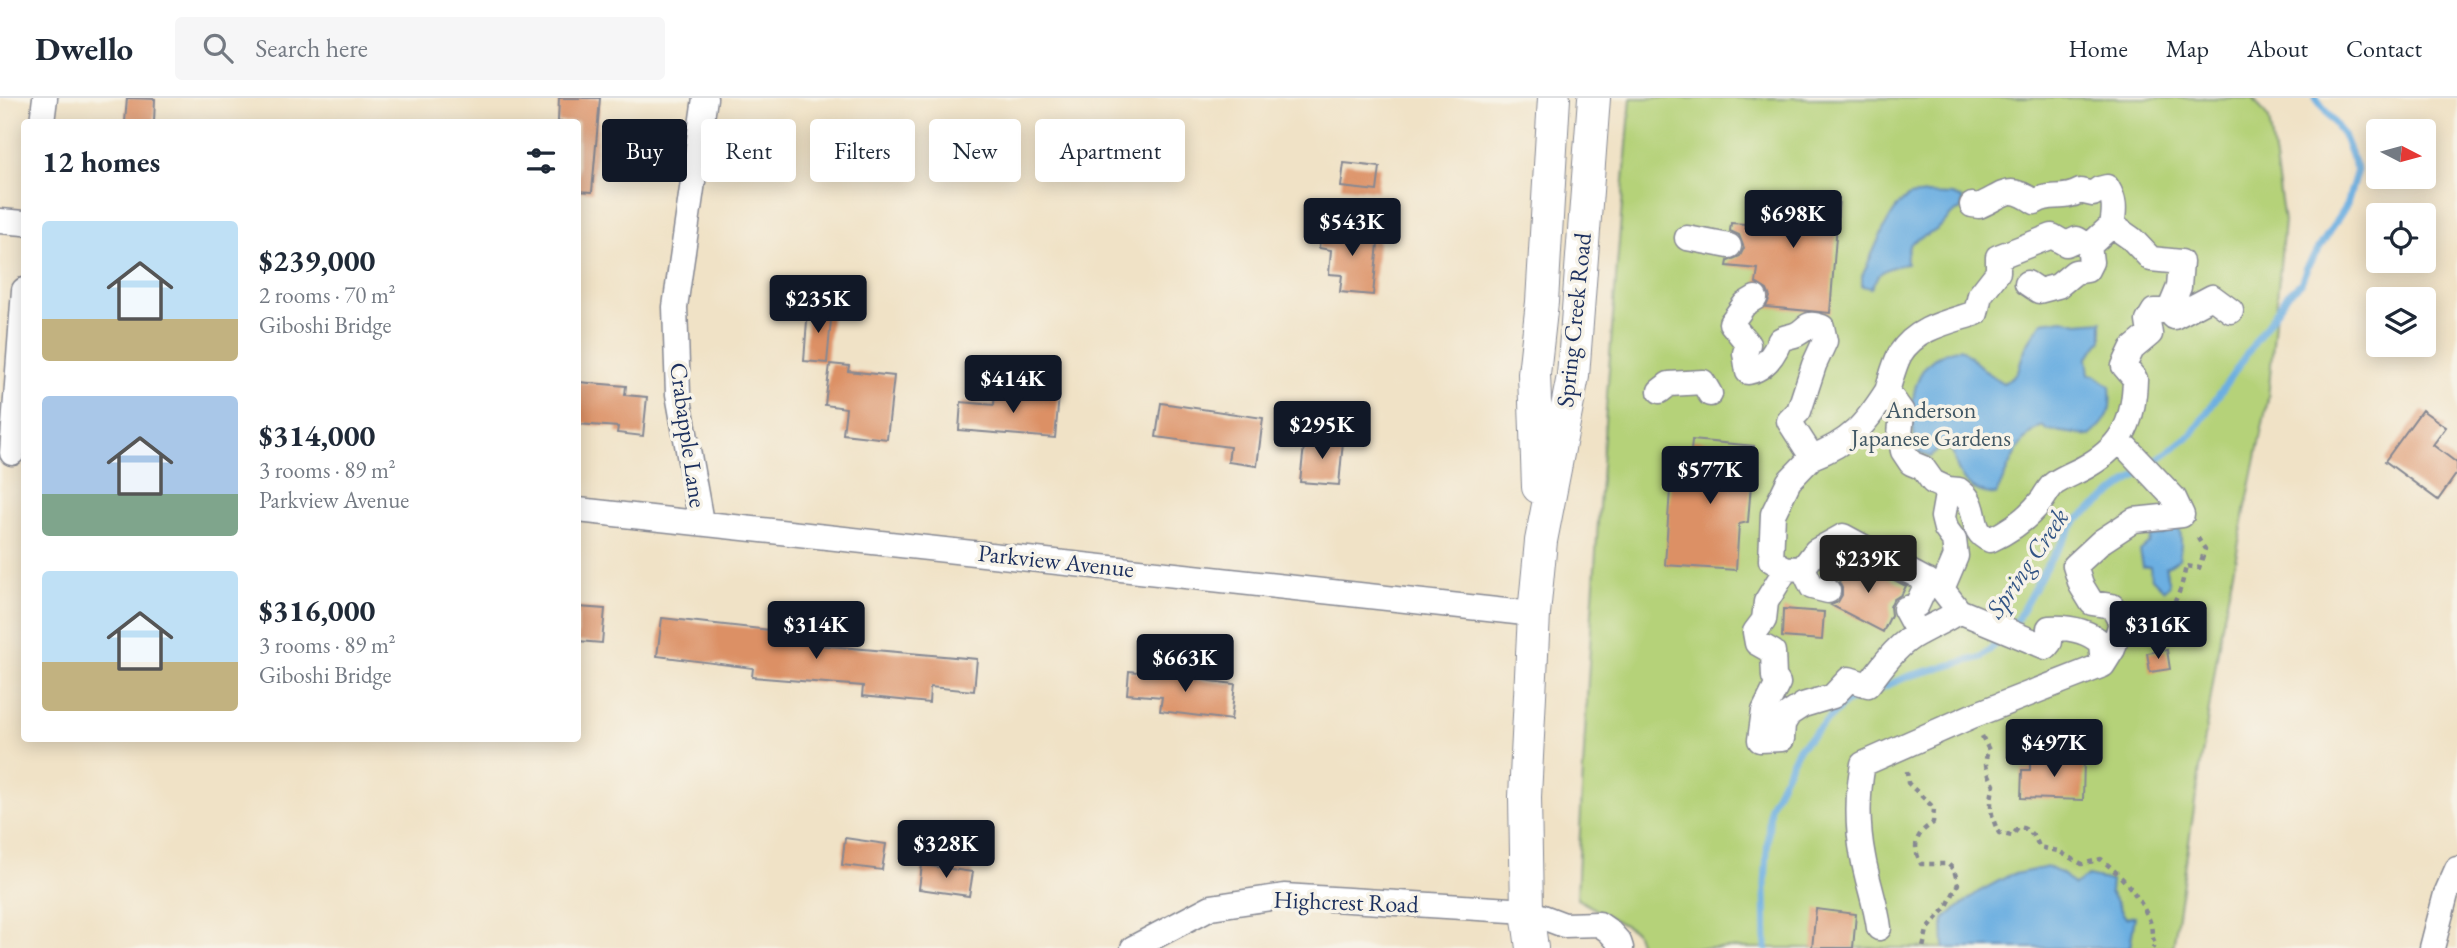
<!DOCTYPE html>
<html lang="en">
<head>
<meta charset="utf-8">
<style>
  :root { --surface:#fff; --page:#f6f6f7; --text:#1f2937; --muted:#747a83; --line:#e0e1e3; --accent:#111827 }
  body { margin:0; font-family:"EB Garamond",serif; background:var(--page); color:var(--text); height:100vh; display:flex; flex-direction:column; font-size:26px; white-space:nowrap }
  * { box-sizing:border-box; margin:0 }
  p { font-size:23px; color:var(--muted) }
  .icon { flex:none; width:38px; height:38px; fill:none; stroke:currentColor; stroke-width:2; stroke-linecap:round; stroke-linejoin:round }
  .map { position:relative; flex:1; overflow:hidden }
  .details { position:absolute; left:21px; top:21px; width:560px; height:623px; display:flex; flex-direction:column; background:var(--surface); border-radius:7px; box-shadow:0 4px 18px #0003 }
  .details>* { flex:none }
  .banner { position:absolute; left:602px; top:21px; width:665px; height:63px; display:flex; gap:14px }
  .needle { width:46px; rotate:96deg }
  .buttons { position:absolute; left:2366px; top:21px; display:grid; gap:14px }
  .buttons a { display:grid; place-items:center; width:70px; height:70px; border-radius:7px; background:var(--surface); box-shadow:0 4px 18px #0003; font-size:35px }
  .price { position:absolute; translate:-50% -60px; padding:0 16px; border-radius:7px; background:var(--accent); color:#fff; font-size:23px; line-height:46px; filter:drop-shadow(0 2px 4px #0008) }
  .price::after { content:''; position:absolute; left:50%; top:42px; width:21px; height:16px; margin-left:-10px; background:inherit; clip-path:polygon(0 0,100% 0,50% 100%) }
  .price.selected { background:#222; color:#fff }
  ul { padding:0; list-style:none }
  li { display:flex; align-items:center; gap:21px; height:175px; padding:0 21px }
  li span { display:grid; place-items:center; flex:none; width:196px; height:140px; border-radius:7px; color:#555 }
  li>.icon { margin-inline-start:auto }
  span .icon { width:84px; height:84px; fill:#fffc; stroke-width:1 }
  li b { font-size:30px }
  h2 { display:flex; justify-content:space-between; align-items:center; height:84px; padding:0 21px; font-size:30px }
  .pill { padding:0 24px; border-radius:7px; background:var(--surface); box-shadow:0 4px 18px #0003; font-size:24px; line-height:63px }
  .pill.selected { background:var(--accent); color:#fff }
  header { display:flex; align-items:center; gap:42px; box-sizing:border-box; height:98px; padding:0 35px; background:var(--surface); border-bottom:2px solid var(--line) }
  header strong { font-size:33px }
  nav { display:flex; gap:38px; margin-inline-start:auto; font-size:24px }
  .search { width:490px; height:63px; background:var(--page); display:flex; align-items:center; gap:18px; box-sizing:border-box; padding:0 24px; border-radius:7px; color:var(--muted); font-size:26px }
  .map>svg:first-child { display:block }
  .green { fill:#b5d279; stroke:#68806c; stroke-width:2 }
  .water { fill:#6cafe1; stroke:#446fa0; stroke-width:2 }
  .lines { fill:none; stroke-linecap:round; stroke-linejoin:round }
  .stream { stroke:#6cafe1; stroke-width:7 }
  .building { fill:#dc9065 }
  .minor-casing { stroke:#868892; stroke-width:27 }
  .major-casing { stroke:#868892; stroke-width:34 }
  .path { stroke:#868892; stroke-width:4.5; stroke-dasharray:5 5; stroke-linecap:butt }
  .minor { stroke:#fff; stroke-width:24 }
  .major { stroke:#fff; stroke-width:32 }
  .labels { text-anchor:middle; stroke-width:7; stroke-linejoin:round; paint-order:stroke }
  .street-label { font-size:24px; fill:#1b2f5e; stroke:#f7f3e8 }
  .park-label { font-size:24px; fill:#425865; stroke:#f7f3e8 }
  .water-label { font-size:26px; font-style:italic; fill:#335585; stroke:#f7f3e8 }
</style>
</head>
<body>
<header>
<strong>Dwello</strong>
<div class="search"><svg class="icon" aria-label="search" viewBox="0 0 24 24"><circle cx="10" cy="10" r="6"/><path d="M15 15l6 6"/></svg>Search here</div>
<nav><a>Home</a><a>Map</a><a>About</a><a>Contact</a></nav>
</header>
<div class="map">
<svg width="2457" height="850" viewBox="0 0 2457 850">
  <rect width="100%" height="100%" fill="#f7f3e8"/>
  <filter id="ink" filterUnits="userSpaceOnUse"><feTurbulence type="fractalNoise" baseFrequency=".0143" numOctaves="2"/><feDisplacementMap in="SourceGraphic" scale="14" xChannelSelector="R" yChannelSelector="G"/><feConvolveMatrix kernelMatrix="1 2 1 2 8 2 1 2 1" color-interpolation-filters="sRGB"/></filter>
  <filter id="wash" filterUnits="userSpaceOnUse"><feTurbulence type="fractalNoise" baseFrequency=".00686" numOctaves="4" result="noise"/><feDisplacementMap in="SourceGraphic" scale="28" xChannelSelector="R" yChannelSelector="G"/><feGaussianBlur stdDeviation="1.57" result="paint"/><feColorMatrix in="noise" values="0 0 0 0 0 0 0 0 0 0 0 0 0 0 0 0 0 1.4 0 .05"/><feComposite in="paint" operator="in"/></filter>
  <g filter="url(#wash)">
    <rect width="100%" height="100%" fill="#f0e2c6"/>
    <path class="green" d="M 1631,0 L 2253,0 L 2269,21 L 2284,123 L 2268,301 L 2221,532 L 2173,850 L 1641,850 L 1635,833 L 1577,801 C 1588,533 1608,266 1631,0 Z"/>
    <path class="water" d="M 1927,96 L 1952,97 L 1963,101 L 1961,111 C 1950,115 1948,121 1940,129 C 1924,144 1904,135 1907,166 C 1887,169 1879,172 1871,190 L 1862,188 L 1862,178 C 1872,159 1890,106 1910,98 C 1915,97 1922,97 1927,96 Z
      M 2063,221 L 2078,225 L 2102,223 L 2102,242 L 2087,260 L 2089,276 L 2095,277 L 2110,288 C 2112,313 2110,321 2090,338 L 2047,332 L 2042,328 C 2015,342 2009,371 1996,397 C 1967,394 1958,380 1952,353 L 1943,348 L 1930,359 L 1918,354 C 1911,328 1907,284 1930,264 C 1938,256 1950,253 1960,250 L 1989,276 L 2003,285 C 2026,273 2016,268 2026,249 C 2030,240 2037,232 2042,224 Z
      M 2177,425 C 2183,436 2181,449 2179,461 L 2166,469 C 2165,479 2175,484 2164,492 L 2151,479 L 2150,469 L 2143,469 L 2140,453 L 2149,445 L 2151,438 L 2163,437 Z
      M 2048,769 L 2062,776 L 2074,787 L 2088,778 L 2111,783 L 2110,794 L 2126,820 L 2135,818 L 2130,850 L 1944,850 L 1943,822 L 1978,794 L 2010,777 Z"/>
    <g class="lines">
      <path class="stream" d="M 2013,529 L 2047,467 L 2077,422 L 2192,336 L 2288,196 L 2301,185 L 2307,169 L 2347,106 L 2357,72 L 2343,37 L 2316,0
        M 1766,850 L 1765,786 L 1770,708 L 1799,650 L 1845,605 L 1909,578 L 1982,559 L 2004,538"/>
    </g>
    <g id="blocks">
      <path class="building" d="M 127,0 L 155,1 L 154,24 L 125,24 Z
        M 559,0 L 600,0 L 592,94 L 578,93 L 578,24 L 558,24 Z
        M 1344,65 L 1380,69 L 1377,93 L 1341,89 Z
        M 1764,94 L 1839,100 L 1830,215 L 1766,209 L 1770,199 L 1767,192 L 1756,185 L 1758,171 L 1727,168 L 1728,163 L 1740,158 L 1744,150 L 1739,137 L 1730,133 L 1731,125 L 1761,127 Z
        M 1321,129 L 1379,135 L 1373,197 L 1340,194 L 1342,177 L 1329,176 L 1331,152 L 1319,150 Z
        M 808,209 L 832,211 L 827,265 L 804,263 Z
        M 830,266 L 849,268 L 848,273 L 894,278 L 887,341 L 843,336 L 846,310 L 825,307 Z
        M 578,284 L 626,288 L 625,297 L 647,299 L 643,338 L 617,335 L 618,329 L 578,326 Z
        M 995,293 L 1059,298 L 1055,340 L 959,332 L 961,304 L 994,307 Z
        M 1161,305 L 1263,320 L 1257,368 L 1228,364 L 1230,349 L 1156,339 Z
        M 2422,312 L 2446,329 L 2433,347 L 2457,365 L 2457,375 L 2438,402 L 2385,363 Z
        M 1305,339 L 1343,343 L 1339,387 L 1300,384 Z
        M 1692,342 L 1754,348 L 1748,424 L 1739,426 L 1736,472 L 1665,467 L 1671,376 L 1689,377 Z
        M 1852,460 L 1906,488 L 1902,496 L 1893,502 L 1890,509 L 1891,517 L 1883,534 L 1831,507 L 1838,504 L 1842,497 L 1842,490 L 1839,484 Z
        M 578,509 L 605,511 L 602,545 L 578,543 Z
        M 1783,511 L 1824,514 L 1822,542 L 1782,539 Z
        M 662,520 L 796,535 L 795,545 L 977,561 L 974,593 L 930,589 L 929,605 L 862,598 L 863,588 L 752,579 L 753,570 L 657,558 Z
        M 2167,552 L 2170,571 L 2150,574 L 2147,555 Z
        M 1129,573 L 1235,586 L 1231,622 L 1160,613 L 1162,599 L 1127,596 Z
        M 2030,659 L 2084,661 L 2083,702 L 2021,700 L 2022,672 L 2030,672 Z
        M 845,740 L 886,746 L 882,772 L 842,767 Z
        M 922,767 L 973,774 L 969,798 L 919,791 Z
        M 1816,811 L 1856,816 L 1853,850 L 1812,850 Z"/>
    </g>
  </g>
  <g filter="url(#ink)">
    <use href="#blocks" fill-opacity="0" stroke="#868892" stroke-width="2"/>
    <g class="lines">
      <g class="minor-casing">
        <path id="minor" d="M 42,24 L 45,0
          M 1972,107 L 1979,108 C 2005,97 2007,85 2035,104 C 2049,94 2063,103 2080,93 L 2093,96 L 2099,91 L 2107,89 C 2115,102 2115,111 2112,127
          M 0,123 L 24,125
          M 1687,140 L 1729,148
          M 2027,185 L 2039,193 L 2058,188 L 2075,174 L 2087,172 L 2091,164 L 2089,148
          M 1755,200 L 1745,206 L 1731,225 L 1748,246 L 1745,255 L 1748,274 C 1764,271 1774,257 1780,242 C 1786,238 1791,239 1797,236 C 1809,230 1805,223 1822,229 L 1825,243 L 1814,267 L 1799,313 L 1789,323 L 1812,359 L 1789,383 L 1773,416 L 1771,462 L 1786,471 L 1766,504 L 1764,522 L 1755,534 L 1757,545 L 1773,554 L 1774,579 L 1778,585 L 1764,613 L 1760,642 L 1782,641 L 1783,626 L 1789,616 L 1803,607 L 1833,598 L 1849,581 L 1868,587 C 1882,569 1897,546 1919,535 C 1933,527 1945,523 1959,513
          M 2169,213 L 2174,219 L 2212,199 L 2231,213
          M 1660,293 L 1669,286 L 1703,284 L 1710,296
          M 1887,293 C 1891,281 1894,267 1900,256 C 1917,229 1949,224 1976,215 L 1980,197 L 1998,174 L 1998,159 L 2052,138 L 2066,146 L 2077,141 L 2089,148 L 2112,127 L 2132,141 L 2151,161 L 2181,164 L 2179,189 L 2169,213 L 2154,213 L 2148,223 L 2150,236 L 2132,251 L 2124,268 L 2135,281 C 2134,320 2125,346 2089,367 C 2078,374 2065,378 2055,385 C 2049,389 2046,397 2042,402 C 2028,420 2010,433 1990,442 C 1970,434 1978,416 1968,401 C 1966,397 1962,395 1959,392 L 1948,391
          M 12,355 L 24,192
          M 1812,359 C 1851,344 1865,327 1887,293 L 1902,314 L 1900,337 L 1903,353 L 1911,365 L 1923,370 L 1933,384 L 1948,391 L 1943,419 L 1946,431 L 1954,442 L 1956,458 L 1942,491 L 1959,513 L 2046,549 L 2050,544 L 2049,530 C 2068,529 2087,532 2101,545 L 2103,567 L 1972,618 L 1863,666 C 1857,697 1857,728 1863,759 C 1867,783 1876,806 1879,830
          M 578,412 L 1534,516
          M 701,424 L 678,296 L 675,209 L 705,0
          M 1803,470 L 1812,489 L 1828,493
          M 1786,471 L 1803,470 L 1816,453 L 1843,438 L 1942,491
          M 1918,535 L 1905,511 L 1917,507 L 1928,483
          M 2103,567 L 2113,551 L 2121,525 L 2112,508 L 2092,505 L 2081,487 L 2075,468 L 2102,443 L 2134,422 L 2182,417 L 2174,400 L 2120,343
          M 1133,850 L 1211,809 L 1284,798 L 1527,813 L 1564,827 L 1599,826 L 1609,833 L 1619,844 L 1621,850
          M 2432,850 L 2446,796 L 2457,771"/>
      </g>
      <g class="major-casing">
        <path id="major" d="M 1538,389 L 1534,276 L 1542,204 L 1554,0
          M 1532,850 L 1527,813 L 1525,699 L 1534,516 L 1541,443 L 1573,278 L 1594,0"/>
      </g>
      <path class="path" d="M 2144,529 C 2149,523 2157,524 2163,519 C 2178,504 2182,488 2186,468 L 2199,470 L 2205,451 L 2195,436
        M 1982,638 L 1989,652 C 1982,665 1988,675 1994,687 C 1989,705 1990,718 1999,735 L 2012,738 L 2019,729 C 2029,731 2036,739 2039,749 L 2058,753 L 2082,766 L 2101,761 C 2122,778 2138,796 2149,821 C 2154,831 2149,835 2156,847 L 2152,850
        M 1907,673 L 1908,685 L 1934,710 L 1933,725 C 1915,736 1912,748 1921,766 L 1948,766 L 1954,772 L 1958,786 L 1946,810 L 1927,832 L 1923,850"/>
      <use href="#minor" class="minor"/>
      <use href="#major" class="major"/>
    </g>
  </g>
  <g class="labels">
    <g class="street-label">
      <text transform="translate(1574 222) rotate(-84)" y="8">Spring Creek Road</text>
      <text transform="translate(688 337) rotate(82)" y="8">Crabapple Lane</text>
      <text transform="translate(1056 463) rotate(6)" y="8">Parkview Avenue</text>
      <text transform="translate(1346 804) rotate(2)" y="8">Highcrest Road</text>
    </g>
    <g class="park-label">
      <text x="1931" y="320">Anderson<tspan x="1931" dy="28">Japanese Gardens</tspan></text>
    </g>
    <g class="water-label">
      <text transform="translate(2027 465) rotate(-56)" y="9">Spring Creek</text>
    </g>
  </g>
</svg>
<div class="buttons">
<a><svg class="needle" viewBox="-14 -14 28 28"><path d="M0-13l5 13h-10z" fill="#e53935"/><path d="M0 13l5-13h-10z" fill="#747a83"/></svg></a>
<a><svg class="icon" aria-label="locate" viewBox="0 0 24 24"><circle cx="12" cy="12" r="6"/><path d="M12 2v4M12 18v4M2 12h4M18 12h4"/></svg></a>
<a><svg class="icon" aria-label="layers" viewBox="0 0 24 24"><path d="M12 4l9 5-9 5-9-5zM3 14l9 5 9-5"/></svg></a>
</div>
<b class="price" style="left:1793px;top:152px">$698K</b>
<b class="price" style="left:1352px;top:160px">$543K</b>
<b class="price" style="left:818px;top:237px">$235K</b>
<b class="price" style="left:1013px;top:317px">$414K</b>
<b class="price" style="left:1322px;top:363px">$295K</b>
<b class="price" style="left:1710px;top:408px">$577K</b>
<b class="price selected" style="left:1868px;top:497px">$239K</b>
<b class="price" style="left:816px;top:563px">$314K</b>
<b class="price" style="left:2158px;top:563px">$316K</b>
<b class="price" style="left:1185px;top:596px">$663K</b>
<b class="price" style="left:2054px;top:681px">$497K</b>
<b class="price" style="left:946px;top:782px">$328K</b>
<div class="banner">
<a class="pill selected">Buy</a>
<a class="pill">Rent</a>
<a class="pill">Filters</a>
<a class="pill">New</a>
<a class="pill">Apartment</a>
</div>
<section class="details">
<h2>12 homes<svg class="icon" aria-label="filters" viewBox="0 0 24 24"><path d="M4 7h16M4 17h16"/><circle cx="9" cy="7" r="2"/><circle cx="15" cy="17" r="2"/></svg></h2>
<ul>
<li><span style="background:linear-gradient(#bfe0f5 70%,#c2b280 0)"><svg class="icon" aria-label="home" viewBox="0 0 24 24"><path d="M3 11l9-7 9 7M6 9v11h12V9"/></svg></span><div><b>$239,000</b><p>2 rooms · 70 m²</p><p>Giboshi Bridge</p></div></li>
<li><span style="background:linear-gradient(#a9c7e8 70%,#7fa58c 0)"><svg class="icon" aria-label="home" viewBox="0 0 24 24"><path d="M3 11l9-7 9 7M6 9v11h12V9"/></svg></span><div><b>$314,000</b><p>3 rooms · 89 m²</p><p>Parkview Avenue</p></div></li>
<li><span style="background:linear-gradient(#bfe0f5 65%,#c2b280 0)"><svg class="icon" aria-label="home" viewBox="0 0 24 24"><path d="M3 11l9-7 9 7M6 9v11h12V9"/></svg></span><div><b>$316,000</b><p>3 rooms · 89 m²</p><p>Giboshi Bridge</p></div></li>
</ul>
</section>
</div>
</body>
</html>
